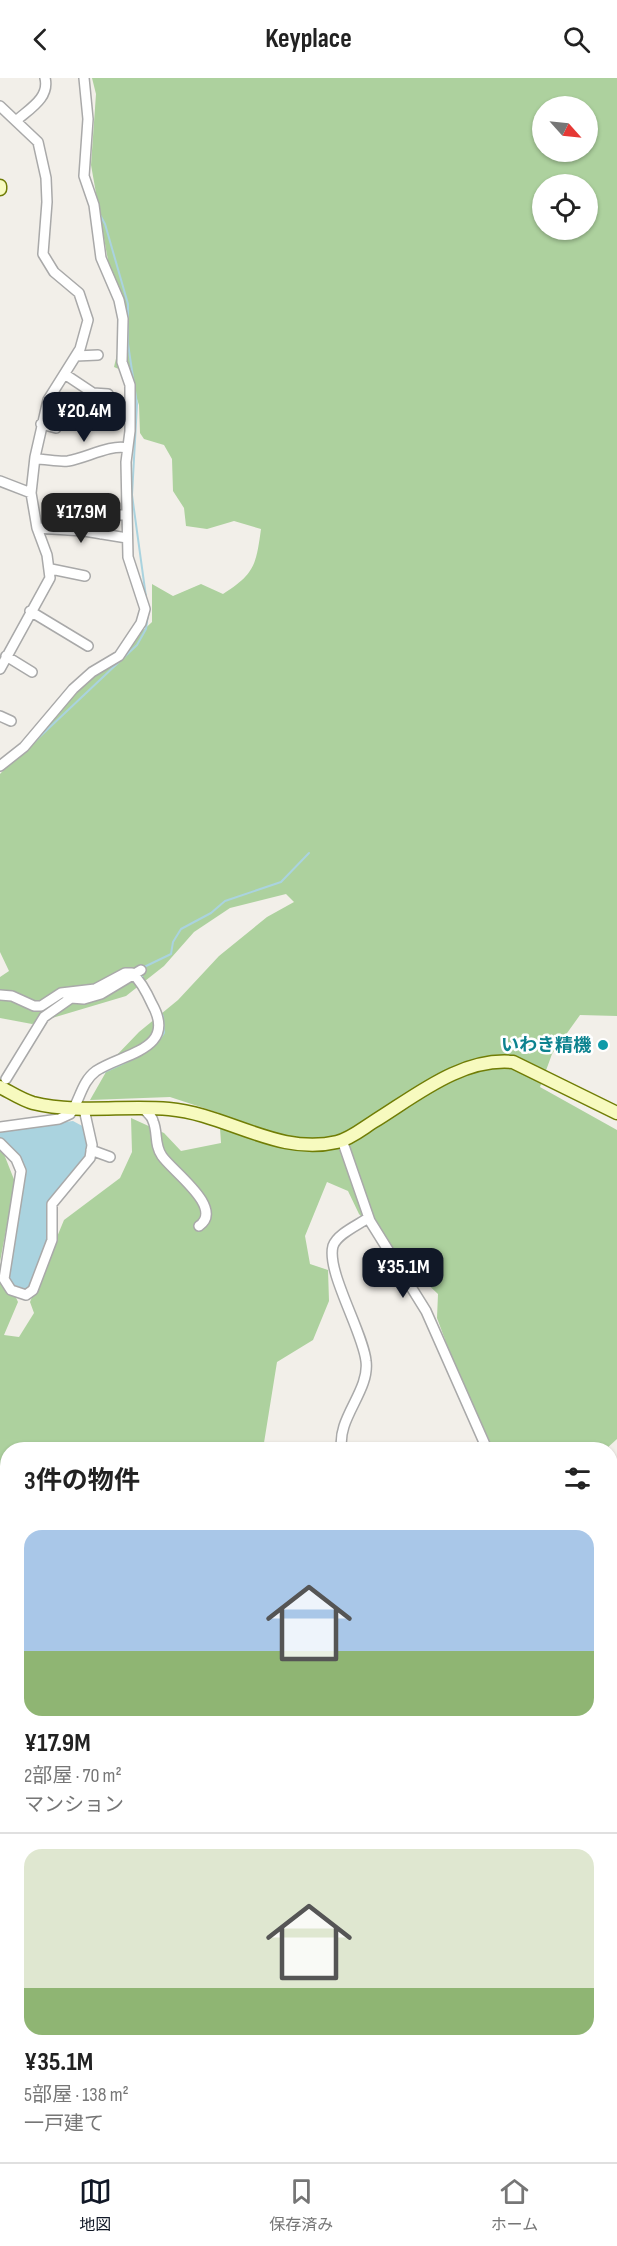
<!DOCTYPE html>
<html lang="ja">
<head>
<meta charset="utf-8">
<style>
  :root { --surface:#fff; --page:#f2f2f2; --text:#222; --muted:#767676; --line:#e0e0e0; --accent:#111827 }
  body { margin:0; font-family:"Sofia Sans Condensed","Noto Sans JP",sans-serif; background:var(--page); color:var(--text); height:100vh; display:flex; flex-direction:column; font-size:22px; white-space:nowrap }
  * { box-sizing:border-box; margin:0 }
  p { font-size:20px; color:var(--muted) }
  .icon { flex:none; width:33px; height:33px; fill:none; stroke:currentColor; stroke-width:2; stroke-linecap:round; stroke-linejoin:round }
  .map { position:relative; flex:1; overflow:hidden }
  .panel { position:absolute; left:0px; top:1364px; width:618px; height:722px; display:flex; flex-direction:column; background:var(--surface); border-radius:24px 24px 0 0; box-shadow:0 2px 4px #0004 }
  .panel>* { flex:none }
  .needle { width:39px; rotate:117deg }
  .buttons { position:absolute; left:532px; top:18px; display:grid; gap:12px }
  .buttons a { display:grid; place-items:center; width:66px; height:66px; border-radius:50%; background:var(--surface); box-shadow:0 2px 4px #0004; font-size:30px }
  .price { position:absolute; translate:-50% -51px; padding:0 14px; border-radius:12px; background:var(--accent); color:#fff; font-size:20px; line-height:39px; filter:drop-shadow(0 2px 3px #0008) }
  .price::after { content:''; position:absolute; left:50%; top:36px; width:18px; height:14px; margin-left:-9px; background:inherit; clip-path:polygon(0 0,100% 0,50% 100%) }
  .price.active { background:#222; color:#fff }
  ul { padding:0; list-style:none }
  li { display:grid; align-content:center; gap:12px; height:318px; padding:0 24px }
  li+li { border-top:2px solid var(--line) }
  li span { display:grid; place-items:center; height:186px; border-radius:18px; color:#555 }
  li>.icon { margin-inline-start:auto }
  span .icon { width:108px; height:108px; fill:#fffc; stroke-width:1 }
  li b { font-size:26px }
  h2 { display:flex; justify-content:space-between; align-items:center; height:72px; padding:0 24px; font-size:26px }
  header { display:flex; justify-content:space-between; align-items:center; height:78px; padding:0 24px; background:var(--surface); font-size:27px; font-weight:700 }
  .tab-bar { display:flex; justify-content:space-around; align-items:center; height:84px; border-top:2px solid var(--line); background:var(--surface); font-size:16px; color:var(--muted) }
  .tab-bar a { display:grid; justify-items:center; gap:3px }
  .tab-bar .active { color:var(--accent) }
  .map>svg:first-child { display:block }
  .forest { fill:#add19e; fill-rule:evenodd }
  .water { fill:#aad3df }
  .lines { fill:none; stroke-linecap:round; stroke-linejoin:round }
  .stream { stroke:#aad3df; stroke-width:2 }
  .river { stroke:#aad3df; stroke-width:14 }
  .street-casing { stroke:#a9a9a9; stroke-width:12 }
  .secondary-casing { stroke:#707d05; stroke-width:15 }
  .street { stroke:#fff; stroke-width:9 }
  .secondary { stroke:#f7fabf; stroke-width:12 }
  .culture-dot { fill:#0f9aa8; stroke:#fff; stroke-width:2 }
  .labels { text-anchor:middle; stroke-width:5; stroke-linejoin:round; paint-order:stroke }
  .culture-label { font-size:18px; font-weight:bold; fill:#0d838f; stroke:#fff; text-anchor:end }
</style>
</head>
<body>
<header><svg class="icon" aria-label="back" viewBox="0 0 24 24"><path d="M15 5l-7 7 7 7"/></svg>Keyplace<svg class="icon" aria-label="search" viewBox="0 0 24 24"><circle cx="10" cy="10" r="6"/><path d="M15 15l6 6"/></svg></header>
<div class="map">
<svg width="617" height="2084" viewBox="0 0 617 2084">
  <rect width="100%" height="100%" fill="#f2efe9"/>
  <path class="forest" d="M 92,0 L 617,0 L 617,938 L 580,937 L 552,976 L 540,1009 L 617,1052 L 617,1361 L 606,1371 L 495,1371 L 491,1366 L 454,1286 L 437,1240 L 438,1216 L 405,1185 L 359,1136 L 348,1113 L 327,1104 L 305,1158 L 310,1186 L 328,1192 L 329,1223 L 313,1262 L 277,1284 L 263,1371 L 8,1371 L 7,1918 L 0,1910 L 0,1185 L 18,1224 L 4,1257 L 19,1259 L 34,1235 L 30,1224 L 64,1142 L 120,1100 L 132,1074 L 131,1040 L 164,1055 L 181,1073 L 221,1065 L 219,1035 L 170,1019 L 90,1022 L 114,980 L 139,954 L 178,922 L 219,878 L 267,839 L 294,824 L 286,816 L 230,830 L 194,854 L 164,888 L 126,918 L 32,946 L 0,940 L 0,899 L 9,893 L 0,874 L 0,696 L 63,628 L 152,544 L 152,506 L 173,518 L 201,506 L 223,516 C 254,496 256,488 261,451 L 234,443 L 207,451 L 186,448 L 184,430 L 173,413 L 172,381 L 164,367 L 144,361 L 140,355 L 139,327 L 128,295 L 114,289 L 117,276 L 125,278 L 91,87 L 96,16 ZM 543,28 L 588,28 L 588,74 L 543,74 ZM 543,106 L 588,106 L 588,152 L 543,152 Z
    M 0,1066 L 15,1104 L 0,1184 Z
    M 610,1400 L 617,1402 L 617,1573 L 611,1575 Z
    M 76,2078 L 162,2078 L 165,2084 L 74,2084 Z"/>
  <path class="water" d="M 73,1043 L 86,1050 L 89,1067 L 87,1079 L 55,1116 L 50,1162 L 29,1213 L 13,1210 L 7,1200 L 23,1099 L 0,1062 L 0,1052 Z"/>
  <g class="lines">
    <path class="stream" d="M 99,135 L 105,146 L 128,226 L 128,266 L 137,326 L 132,417 L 146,519
      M 32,666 L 137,567 L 146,551 L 148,536
      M 142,890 L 171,876 L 173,864 L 181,851 L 211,835 L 225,823 L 281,804 L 309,775
      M 140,895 L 146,906
      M 156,927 L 163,938 L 164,955 L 157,965
      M 102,995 L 135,980
      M 300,2078 L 311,2084
      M 213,2084 L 220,2078"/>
    <path class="river" d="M 389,2084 L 392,2078"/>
    <g class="street-casing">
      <path id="street" d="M 0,28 L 38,64 L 46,100 L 47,124 L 43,176 L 54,194 L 79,215 L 88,242 L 80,271 L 48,322 L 35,379 L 31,415 L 37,450 L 47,477 L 50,500 L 0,591
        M 16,43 C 29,31 50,20 45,0
        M 76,278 L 98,277
        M 66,297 L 93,315 L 108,316
        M 41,346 L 56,350
        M 35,381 C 46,381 58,384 68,383 C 86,380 111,366 127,370
        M 0,403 L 31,415
        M 37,450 L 84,453 L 127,460
        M 101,456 L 111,437 L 127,437
        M 51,491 L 85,498
        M 30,533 L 88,568
        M 6,578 L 32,594
        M 0,638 L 11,643
        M 0,688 L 24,669 L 73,611 L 92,594 L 119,578 L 141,545 L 145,531 L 128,479 L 126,384 L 130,353 L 130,307 L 122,284 L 123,241 L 119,222 L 101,180 L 94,127 L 84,98 L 88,41 L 84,0
        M 0,917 L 12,918 L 34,928 L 41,928 L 61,915 L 95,911 L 125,895 L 132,895 C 141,903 147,915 152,926 C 178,972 123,975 96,993 C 81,1004 80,1023 70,1036 L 59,1041 L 0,1049
        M 6,1001 L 44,939 L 71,920 L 84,921 L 101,916 L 141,892
        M 145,1032 C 148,1036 152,1038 153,1043 C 158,1054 154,1067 162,1078 C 172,1093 225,1130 199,1148
        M 342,1062 L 370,1143 L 426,1233 L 487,1371
        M 0,1065 L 16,1081 L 21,1093 L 4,1201 L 11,1212 L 26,1217 L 33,1212 L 52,1162 L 52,1126 L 90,1080 L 92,1067 L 84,1031
        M 91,1072 L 110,1079
        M 342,1371 C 336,1341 370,1313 366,1283 C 363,1254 326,1193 333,1168 C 337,1156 358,1147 368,1140
        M 610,1535 L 617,1531
        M 610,1604 L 617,1590
        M 610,1664 L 617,1667
        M 0,1960 L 8,1965
        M 0,2035 L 8,2035
        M 0,2064 L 8,2066
        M 30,2078 L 33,2084
        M 442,2078 L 450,2084
        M 0,2084 L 8,2084
        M 295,2084 L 298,2078"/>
    </g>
    <g class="secondary-casing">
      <path id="secondary" d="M 0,108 L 0,111
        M 0,1009 C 10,1014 22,1022 33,1025 C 78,1036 124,1027 169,1031 C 227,1036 278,1078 337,1064 C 350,1061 362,1051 373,1044 C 414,1019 461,979 513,984 L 617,1035
        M 610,1761 L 613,1686 L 617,1674
        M 407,2084 L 410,2078"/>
    </g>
    <use href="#street" class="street"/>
    <use href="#secondary" class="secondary"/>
  </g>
  <circle class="culture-dot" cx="603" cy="967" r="6"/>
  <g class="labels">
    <g class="culture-label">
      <text x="591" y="973">いわき精機</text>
    </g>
  </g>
</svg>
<div class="buttons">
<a><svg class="needle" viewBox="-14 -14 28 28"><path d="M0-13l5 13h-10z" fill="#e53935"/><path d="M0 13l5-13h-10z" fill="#767676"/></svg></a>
<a><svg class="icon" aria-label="locate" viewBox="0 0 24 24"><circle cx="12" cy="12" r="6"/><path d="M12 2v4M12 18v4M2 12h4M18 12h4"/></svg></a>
</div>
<b class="price" style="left:84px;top:365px">¥20.4M</b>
<b class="price active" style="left:81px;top:466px">¥17.9M</b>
<b class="price" style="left:403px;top:1221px">¥35.1M</b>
<section class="panel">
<h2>3件の物件<svg class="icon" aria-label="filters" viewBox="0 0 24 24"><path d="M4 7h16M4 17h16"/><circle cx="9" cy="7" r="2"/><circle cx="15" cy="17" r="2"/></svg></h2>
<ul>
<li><span style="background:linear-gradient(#a9c7e8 65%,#8fb573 0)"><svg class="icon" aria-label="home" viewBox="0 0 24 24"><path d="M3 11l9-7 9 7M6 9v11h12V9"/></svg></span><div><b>¥17.9M</b><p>2部屋 · 70 m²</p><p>マンション</p></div></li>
<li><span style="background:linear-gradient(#dfe7d0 75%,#8fb573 0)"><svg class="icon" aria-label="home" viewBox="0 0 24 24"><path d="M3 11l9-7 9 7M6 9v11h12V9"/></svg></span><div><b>¥35.1M</b><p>5部屋 · 138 m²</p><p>一戸建て</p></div></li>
</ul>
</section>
</div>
<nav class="tab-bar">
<a class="active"><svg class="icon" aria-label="map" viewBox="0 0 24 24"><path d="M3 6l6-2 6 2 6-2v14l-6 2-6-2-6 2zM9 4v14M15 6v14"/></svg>地図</a>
<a><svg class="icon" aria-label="saved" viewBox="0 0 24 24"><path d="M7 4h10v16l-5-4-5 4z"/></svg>保存済み</a>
<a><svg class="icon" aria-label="home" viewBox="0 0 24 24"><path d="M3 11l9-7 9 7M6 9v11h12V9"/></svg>ホーム</a>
</nav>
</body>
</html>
